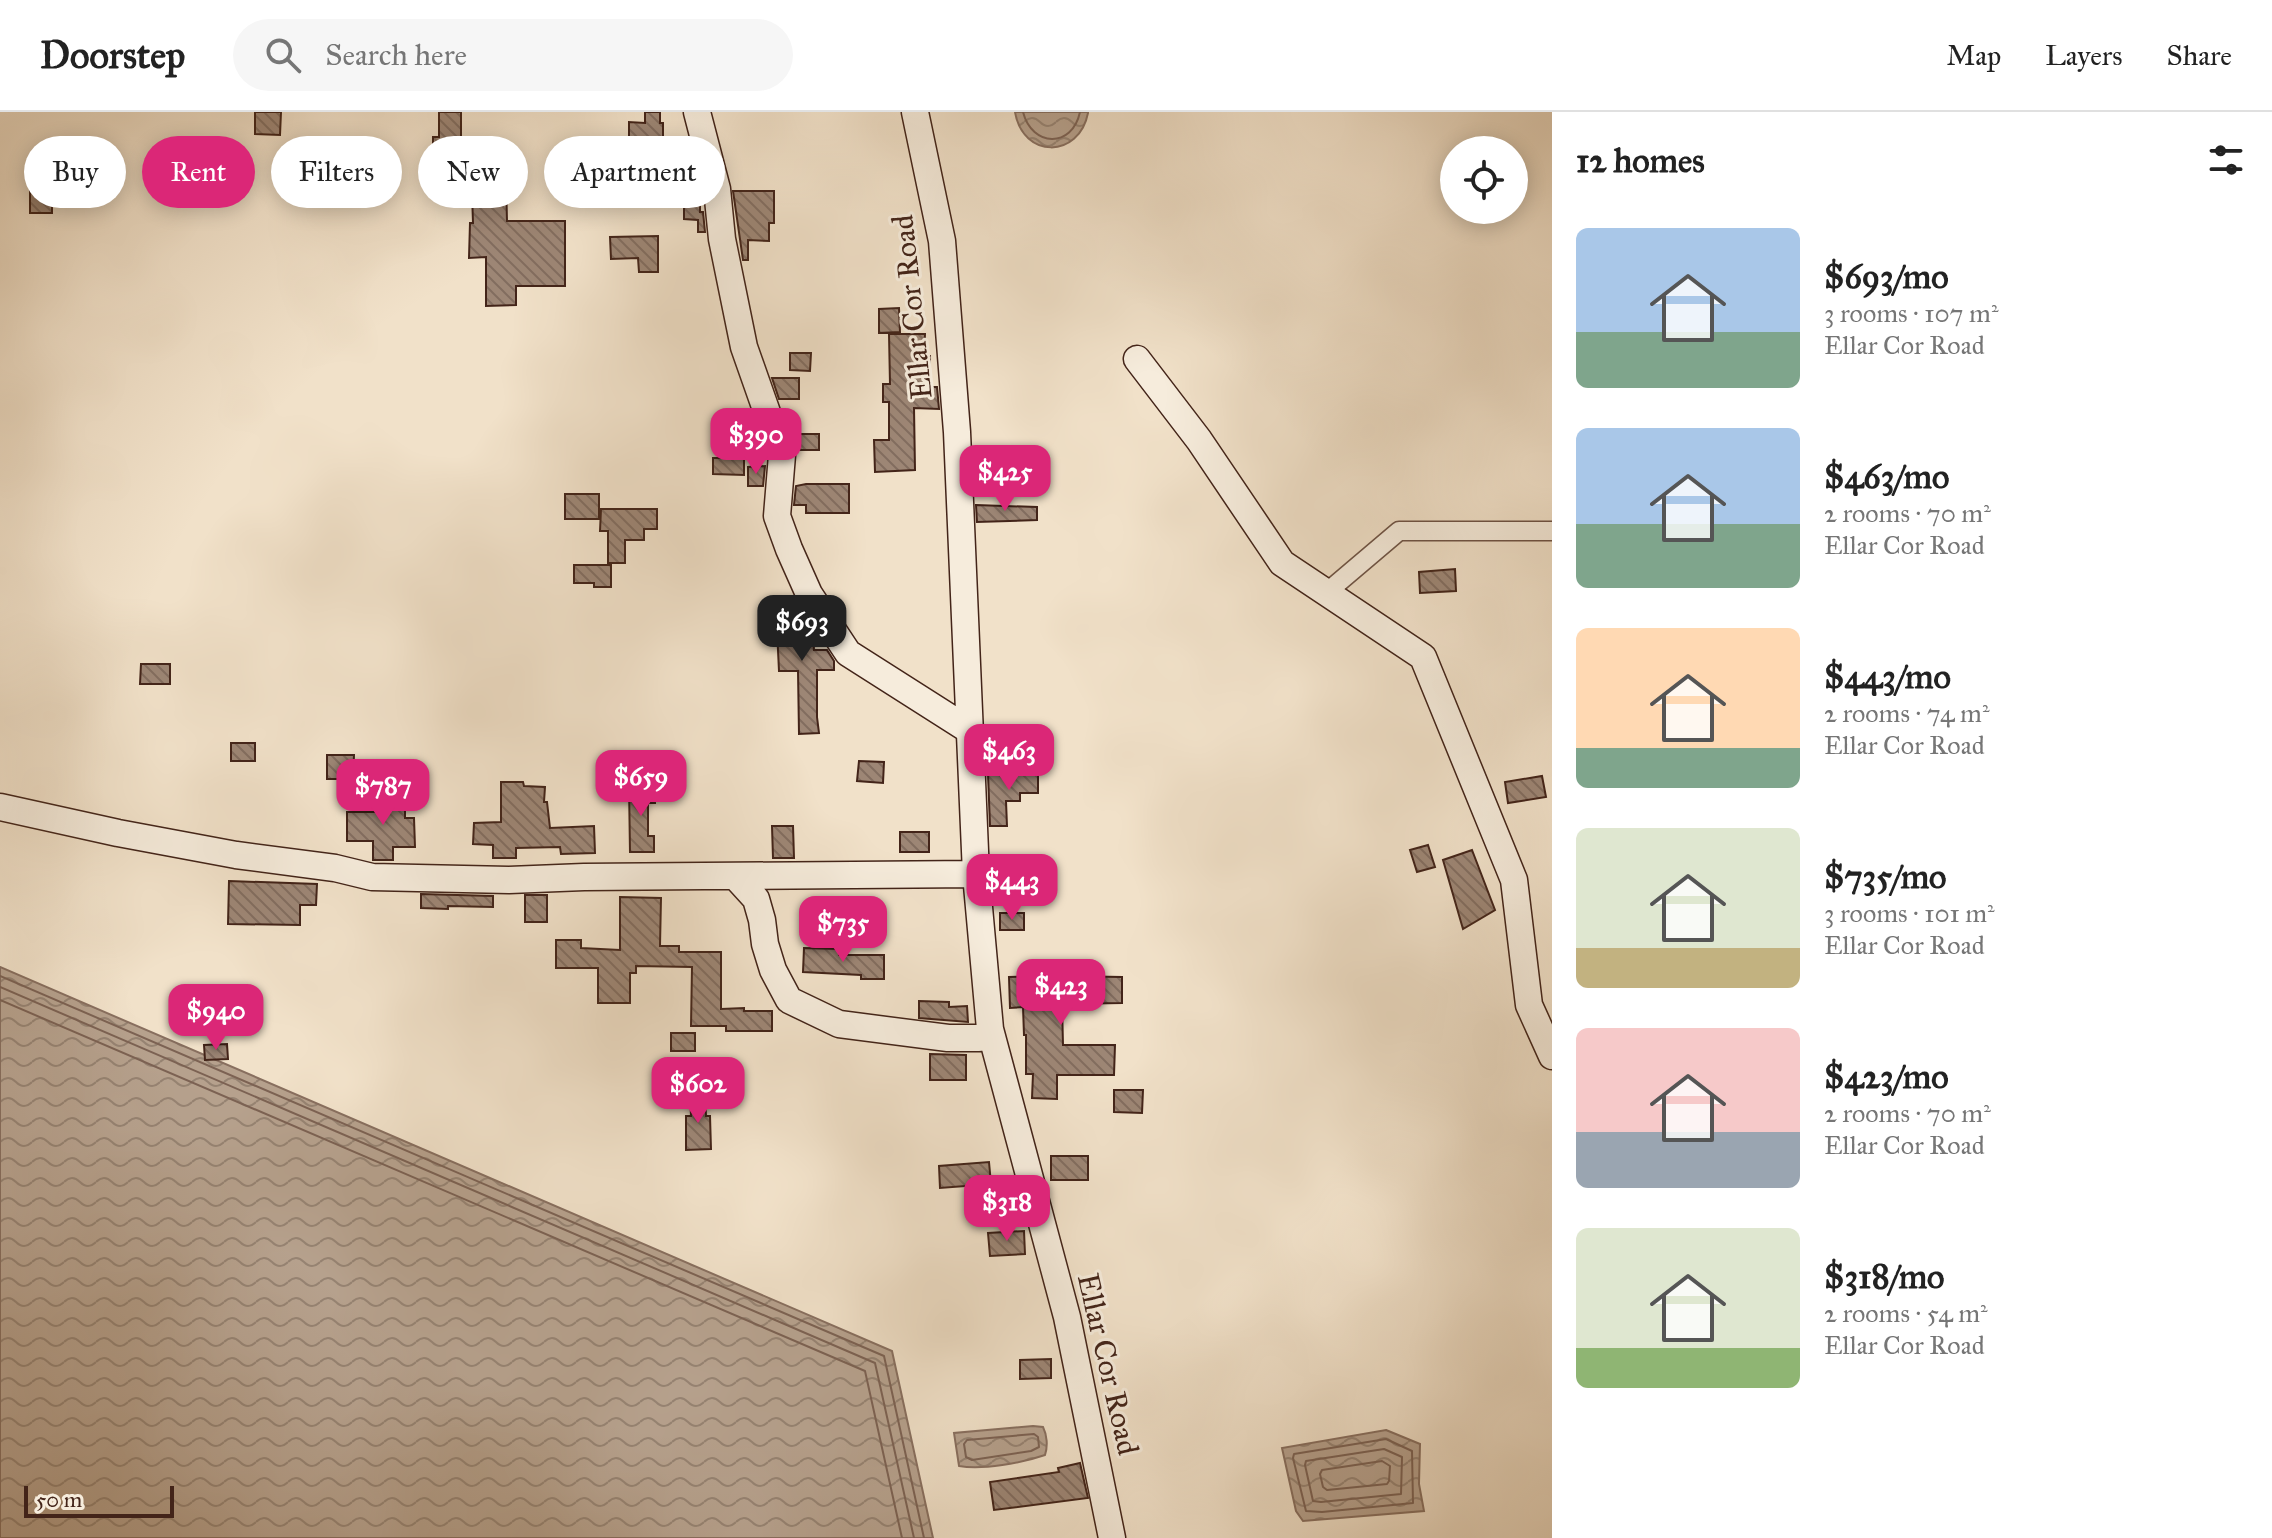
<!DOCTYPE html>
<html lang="en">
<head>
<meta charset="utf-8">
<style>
  :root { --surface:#fff; --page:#f6f6f6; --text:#222; --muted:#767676; --line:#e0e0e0; --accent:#db2777 }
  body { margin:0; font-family:"IM FELL Great Primer",serif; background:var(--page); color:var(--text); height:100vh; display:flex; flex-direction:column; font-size:30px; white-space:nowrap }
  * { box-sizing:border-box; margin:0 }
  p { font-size:26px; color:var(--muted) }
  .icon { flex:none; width:44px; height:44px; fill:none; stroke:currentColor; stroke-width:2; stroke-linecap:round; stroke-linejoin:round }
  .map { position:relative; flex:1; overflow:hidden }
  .sheet { display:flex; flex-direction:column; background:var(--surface); width:720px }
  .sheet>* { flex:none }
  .guide { position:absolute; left:24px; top:24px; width:760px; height:72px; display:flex; gap:16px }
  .fabs { position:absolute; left:1440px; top:24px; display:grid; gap:16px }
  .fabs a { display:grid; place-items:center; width:88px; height:88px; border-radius:50%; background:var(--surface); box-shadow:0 4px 20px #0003; font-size:40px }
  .scale { position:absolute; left:24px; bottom:20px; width:150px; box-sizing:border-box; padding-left:8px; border:4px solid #432419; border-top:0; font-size:22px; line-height:28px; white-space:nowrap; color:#432419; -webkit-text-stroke:6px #f6ecdc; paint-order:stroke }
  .price { position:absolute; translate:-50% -68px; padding:0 18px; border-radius:16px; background:var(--accent); color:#fff; font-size:26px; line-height:52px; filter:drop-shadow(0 2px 4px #0008) }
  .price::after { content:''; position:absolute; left:50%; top:48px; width:24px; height:18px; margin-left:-12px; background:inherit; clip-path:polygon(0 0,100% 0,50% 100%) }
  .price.on { background:#222; color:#fff }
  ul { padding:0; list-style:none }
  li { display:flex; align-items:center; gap:24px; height:200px; padding:0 24px }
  li span { display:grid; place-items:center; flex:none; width:224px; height:160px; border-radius:12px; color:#555 }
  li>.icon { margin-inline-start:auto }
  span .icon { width:96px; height:96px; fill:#fffc; stroke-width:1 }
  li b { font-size:34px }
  h2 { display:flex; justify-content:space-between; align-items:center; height:96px; padding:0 24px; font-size:34px }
  .pill { padding:0 28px; border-radius:36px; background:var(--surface); box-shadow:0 4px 20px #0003; font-size:28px; line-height:72px }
  .pill.on { background:var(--accent); color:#fff }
  header { display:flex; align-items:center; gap:48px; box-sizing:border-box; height:112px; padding:0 40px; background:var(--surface); border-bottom:2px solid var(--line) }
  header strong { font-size:38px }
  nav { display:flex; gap:44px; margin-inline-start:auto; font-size:28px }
  .search { width:560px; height:72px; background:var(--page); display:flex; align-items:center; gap:20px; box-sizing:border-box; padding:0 28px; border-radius:44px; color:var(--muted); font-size:30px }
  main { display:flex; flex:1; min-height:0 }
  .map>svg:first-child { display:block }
  .water { fill:url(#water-waves); stroke:#886f5f; stroke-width:2 }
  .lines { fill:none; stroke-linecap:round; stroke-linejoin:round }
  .shore { stroke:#7c6253; stroke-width:2 }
  .building { fill:url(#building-back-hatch); stroke:#432419; stroke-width:2 }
  .street-casing { stroke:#6e5345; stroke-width:21 }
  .secondary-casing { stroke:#432419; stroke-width:29 }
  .street { stroke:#f6ecdc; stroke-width:18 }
  .secondary { stroke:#f6ecdc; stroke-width:26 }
  .labels { text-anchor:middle; stroke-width:6; stroke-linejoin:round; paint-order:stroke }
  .street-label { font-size:30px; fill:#432419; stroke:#f6ecdc }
</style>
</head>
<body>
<header>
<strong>Doorstep</strong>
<div class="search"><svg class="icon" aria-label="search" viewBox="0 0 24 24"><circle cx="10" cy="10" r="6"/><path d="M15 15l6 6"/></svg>Search here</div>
<nav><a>Map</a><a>Layers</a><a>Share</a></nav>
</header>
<main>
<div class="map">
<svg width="1552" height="1426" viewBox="0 0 1552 1426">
  <defs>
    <pattern id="water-waves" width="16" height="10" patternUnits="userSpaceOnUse" patternTransform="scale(2)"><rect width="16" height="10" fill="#b6a18d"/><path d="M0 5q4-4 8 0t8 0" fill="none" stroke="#968372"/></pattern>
    <pattern id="building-back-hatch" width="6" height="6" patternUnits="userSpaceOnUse" patternTransform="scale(2)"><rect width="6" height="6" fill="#9d8675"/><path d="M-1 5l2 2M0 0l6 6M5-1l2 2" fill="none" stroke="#826d5f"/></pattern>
  </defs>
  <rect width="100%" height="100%" fill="#f1e1c9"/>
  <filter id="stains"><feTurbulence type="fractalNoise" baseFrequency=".0025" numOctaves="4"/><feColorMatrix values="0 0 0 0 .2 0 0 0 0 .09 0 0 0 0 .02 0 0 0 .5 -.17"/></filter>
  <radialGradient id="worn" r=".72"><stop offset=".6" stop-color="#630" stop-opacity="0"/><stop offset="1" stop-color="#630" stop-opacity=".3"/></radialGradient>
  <path class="water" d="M 1015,0 L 1088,0 L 1088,1 C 1079,47 1023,47 1015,0 Z
    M 0,855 L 892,1239 L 933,1426 L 0,1426 Z
    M 1033,1314 L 1043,1315 C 1047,1323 1048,1334 1045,1343 C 1022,1351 983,1358 959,1354 L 954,1321 Z
    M 1386,1318 L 1420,1332 L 1419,1372 L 1424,1399 L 1303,1409 L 1296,1399 L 1282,1336 Z"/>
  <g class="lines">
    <path class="shore" d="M 1023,0 C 1032,35 1072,37 1080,0
      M 0,864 L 884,1244 L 924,1426
      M 0,875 L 875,1251 L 914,1426
      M 0,888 L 865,1259 L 902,1426
      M 1034,1322 L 1038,1325 L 1039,1335 L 1031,1339 L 972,1348 L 966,1345 L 964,1332 L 967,1328 Z
      M 1386,1327 L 1412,1339 L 1413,1391 L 1322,1400 L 1306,1399 L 1293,1346 L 1294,1342 Z
      M 1384,1337 L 1402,1345 L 1401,1382 L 1321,1390 L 1313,1389 L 1305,1353 L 1306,1349 Z
      M 1382,1349 L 1390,1354 L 1389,1369 L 1387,1372 L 1327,1378 L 1323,1375 L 1320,1362 L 1322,1358 Z"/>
  </g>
  <path class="building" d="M 255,0 L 281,0 L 280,23 L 255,22 Z
    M 439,0 L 461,0 L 461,52 L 469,51 L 469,59 L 486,59 L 486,68 L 506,67 L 507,109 L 565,109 L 565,174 L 516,174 L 516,193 L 486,194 L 486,145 L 469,146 L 470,111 L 473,111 L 472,81 L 438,81 L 438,60 L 433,60 L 433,25 L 439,25 Z
    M 645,0 L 660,0 L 660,11 L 663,11 L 663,30 L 629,30 L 629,10 L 645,11 Z
    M 54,36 L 74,36 L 74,52 L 54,52 Z
    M 52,73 L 52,101 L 30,101 L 30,74 Z
    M 733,79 L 774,79 L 774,111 L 769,111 L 769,129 L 748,128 L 748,148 L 743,148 Z
    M 684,85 L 700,85 L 700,100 L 703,100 L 705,120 L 698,120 L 698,108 L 684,107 Z
    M 658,124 L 658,160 L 639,160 L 638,146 L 611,147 L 610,125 Z
    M 899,196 L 900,220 L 879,221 L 879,197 Z
    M 889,222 L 925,222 L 924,244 L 930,244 L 930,275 L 937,275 L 939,297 L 914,296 L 915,358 L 875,360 L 874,328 L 889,328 L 889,290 L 883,290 L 883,272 L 890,272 Z
    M 790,241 L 811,241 L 810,259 L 790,258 Z
    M 772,266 L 799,266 L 799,287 L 779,287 Z
    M 797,322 L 819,322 L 819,338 L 797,338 Z
    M 713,346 L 744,346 L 744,363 L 713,362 Z
    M 765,354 L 763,374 L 748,374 L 748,355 Z
    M 806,372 L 849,372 L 849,401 L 806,401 L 806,393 L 794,393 L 796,374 Z
    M 565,382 L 599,382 L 599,407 L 565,407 Z
    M 976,393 L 1037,395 L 1037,408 L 977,410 Z
    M 601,397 L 657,397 L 657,417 L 644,417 L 644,428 L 625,428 L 625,451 L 608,451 L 608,419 L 600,419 Z
    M 574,453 L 611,453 L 611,475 L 594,475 L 594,471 L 574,471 Z
    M 1455,457 L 1456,479 L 1420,481 L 1419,460 Z
    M 776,497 L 800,497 L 813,517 L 814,538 L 827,538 L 834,549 L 834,558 L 817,558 L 817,605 L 819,621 L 799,622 L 798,559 L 779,559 Z
    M 141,552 L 170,552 L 170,572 L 140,572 Z
    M 231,631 L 255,631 L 255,649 L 231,649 Z
    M 327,643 L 354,643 L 353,667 L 327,667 Z
    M 859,649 L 884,650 L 883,671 L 857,669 Z
    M 1023,659 L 1038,659 L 1038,681 L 1020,681 L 1020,689 L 1006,689 L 1007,714 L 990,714 L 988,662 L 1023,660 Z
    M 1542,664 L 1546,685 L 1508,691 L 1505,670 Z
    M 501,670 L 523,670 L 524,674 L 545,675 L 544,690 L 547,690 L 550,716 L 594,714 L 595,741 L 561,742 L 560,735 L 516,736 L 516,746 L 493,746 L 493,733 L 473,732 L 474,711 L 501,710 Z
    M 654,673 L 655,691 L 648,691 L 648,724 L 654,724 L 654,740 L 630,740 L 629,674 Z
    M 374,685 L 405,685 L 405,706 L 414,706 L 415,735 L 393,735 L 393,748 L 373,748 L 373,729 L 347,729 L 347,700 L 374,700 Z
    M 772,714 L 793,714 L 794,746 L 773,746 Z
    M 900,720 L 929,720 L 929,740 L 900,740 Z
    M 1428,733 L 1435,755 L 1417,760 L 1410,738 Z
    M 1472,738 L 1495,798 L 1463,817 L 1443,748 Z
    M 229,769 L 317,772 L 316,793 L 300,793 L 300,813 L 228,812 Z
    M 421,782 L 493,784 L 493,795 L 448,794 L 448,797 L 421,796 Z
    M 525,783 L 547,783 L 547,810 L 525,810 Z
    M 620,785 L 661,786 L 660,834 L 679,834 L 679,840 L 721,840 L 721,897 L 744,896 L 744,899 L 772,899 L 772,919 L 726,919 L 726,914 L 691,914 L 692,855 L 636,854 L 636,861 L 630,861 L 630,891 L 598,891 L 598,856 L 556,856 L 556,828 L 581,828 L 581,836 L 620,838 Z
    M 1000,801 L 1024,801 L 1024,818 L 1000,818 Z
    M 804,836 L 839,837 L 839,843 L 884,843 L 884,867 L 861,867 L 861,863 L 803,860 Z
    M 1061,864 L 1122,865 L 1122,891 L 1062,892 L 1063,933 L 1115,933 L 1114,963 L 1057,963 L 1057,987 L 1032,986 L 1033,962 L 1026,962 L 1026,923 L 1024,923 L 1023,895 L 1010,896 L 1009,865 Z
    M 919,889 L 949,890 L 949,895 L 967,894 L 968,910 L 919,906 Z
    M 671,921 L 695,921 L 695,939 L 671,939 Z
    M 227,932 L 228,947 L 205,948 L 204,933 Z
    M 930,942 L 966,943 L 966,968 L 930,968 Z
    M 1114,978 L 1143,978 L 1142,1001 L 1114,1000 Z
    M 705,981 L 706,1004 L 710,1004 L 711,1037 L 686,1038 L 686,1004 L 691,1004 L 690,982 Z
    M 1051,1044 L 1088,1044 L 1088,1068 L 1051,1068 Z
    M 989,1050 L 991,1072 L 940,1076 L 939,1054 Z
    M 1024,1119 L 1025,1142 L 990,1144 L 988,1121 Z
    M 1051,1247 L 1051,1266 L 1020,1267 L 1020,1248 Z
    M 1080,1351 L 1088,1386 L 994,1398 L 990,1370 L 1059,1360 L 1058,1356 Z"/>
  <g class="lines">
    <g class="street-casing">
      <path id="street" d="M 1326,481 L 1399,419 L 1552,419"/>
    </g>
    <g class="secondary-casing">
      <path id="secondary" d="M 697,0 L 717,77 L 722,127 L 744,235 L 782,343 L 777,404 L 789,437 L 809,482 L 848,541 L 969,618
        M 915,0 L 942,129 L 957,320 L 976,762 L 990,917 L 1067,1205 L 1112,1426
        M 1137,247 L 1199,328 L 1282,451 L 1423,545 L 1514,768 L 1529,893 L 1552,944
        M 0,695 L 118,721 L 236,743 L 335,756 L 372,765 L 509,768 L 584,765 L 976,762
        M 735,764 L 756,787 L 762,808 L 765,832 L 773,858 L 789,888 L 839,912 L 948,926 L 979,926"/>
    </g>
    <use href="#street" class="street"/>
    <use href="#secondary" class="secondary"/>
  </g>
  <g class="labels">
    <g class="street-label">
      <text transform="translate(912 195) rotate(-96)" y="10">Ellar Cor Road</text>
      <text transform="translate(1108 1252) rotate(77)" y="10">Ellar Cor Road</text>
    </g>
  </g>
  <rect width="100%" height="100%" filter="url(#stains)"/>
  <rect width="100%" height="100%" fill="url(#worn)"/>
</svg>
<div class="fabs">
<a><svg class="icon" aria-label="locate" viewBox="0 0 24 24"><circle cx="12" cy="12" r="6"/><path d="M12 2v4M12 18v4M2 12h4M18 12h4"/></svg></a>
</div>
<div class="scale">50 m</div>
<b class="price" style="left:756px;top:364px">$390</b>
<b class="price" style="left:1005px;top:401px">$425</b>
<b class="price on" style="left:802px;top:551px">$693</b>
<b class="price" style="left:1009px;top:680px">$463</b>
<b class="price" style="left:641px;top:706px">$659</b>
<b class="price" style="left:383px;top:715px">$787</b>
<b class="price" style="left:1012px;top:810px">$443</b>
<b class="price" style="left:843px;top:852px">$735</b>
<b class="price" style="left:1061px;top:915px">$423</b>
<b class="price" style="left:216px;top:940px">$940</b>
<b class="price" style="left:698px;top:1013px">$602</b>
<b class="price" style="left:1007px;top:1131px">$318</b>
<div class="guide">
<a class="pill">Buy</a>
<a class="pill on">Rent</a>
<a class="pill">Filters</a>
<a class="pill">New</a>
<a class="pill">Apartment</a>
</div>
</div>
<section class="sheet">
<h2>12 homes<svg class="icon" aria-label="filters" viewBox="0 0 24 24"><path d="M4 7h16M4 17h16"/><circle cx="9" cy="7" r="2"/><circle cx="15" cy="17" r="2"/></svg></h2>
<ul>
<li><span style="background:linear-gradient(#a9c7e8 65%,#7fa58c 0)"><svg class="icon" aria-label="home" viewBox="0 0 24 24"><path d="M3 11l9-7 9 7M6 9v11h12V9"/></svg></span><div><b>$693/mo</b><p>3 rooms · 107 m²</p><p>Ellar Cor Road</p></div></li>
<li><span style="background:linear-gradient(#a9c7e8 60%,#7fa58c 0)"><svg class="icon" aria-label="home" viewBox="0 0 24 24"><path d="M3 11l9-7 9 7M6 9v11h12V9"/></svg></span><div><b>$463/mo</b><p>2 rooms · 70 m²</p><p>Ellar Cor Road</p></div></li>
<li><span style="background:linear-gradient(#ffd9b3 75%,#7fa58c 0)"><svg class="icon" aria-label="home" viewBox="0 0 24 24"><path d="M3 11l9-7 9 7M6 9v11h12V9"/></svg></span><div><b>$443/mo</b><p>2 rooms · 74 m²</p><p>Ellar Cor Road</p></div></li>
<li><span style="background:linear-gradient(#dfe7d0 75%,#c2b280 0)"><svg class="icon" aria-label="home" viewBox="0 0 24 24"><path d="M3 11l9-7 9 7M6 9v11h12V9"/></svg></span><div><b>$735/mo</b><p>3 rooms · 101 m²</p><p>Ellar Cor Road</p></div></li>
<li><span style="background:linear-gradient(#f6c9c9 65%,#9aa5b1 0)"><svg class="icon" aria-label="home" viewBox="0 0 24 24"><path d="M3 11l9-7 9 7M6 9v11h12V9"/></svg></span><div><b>$423/mo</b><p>2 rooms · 70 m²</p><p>Ellar Cor Road</p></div></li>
<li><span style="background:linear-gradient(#dfe7d0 75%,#8fb573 0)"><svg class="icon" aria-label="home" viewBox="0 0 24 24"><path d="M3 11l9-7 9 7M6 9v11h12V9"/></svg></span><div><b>$318/mo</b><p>2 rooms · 54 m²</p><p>Ellar Cor Road</p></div></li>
</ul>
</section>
</main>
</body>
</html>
